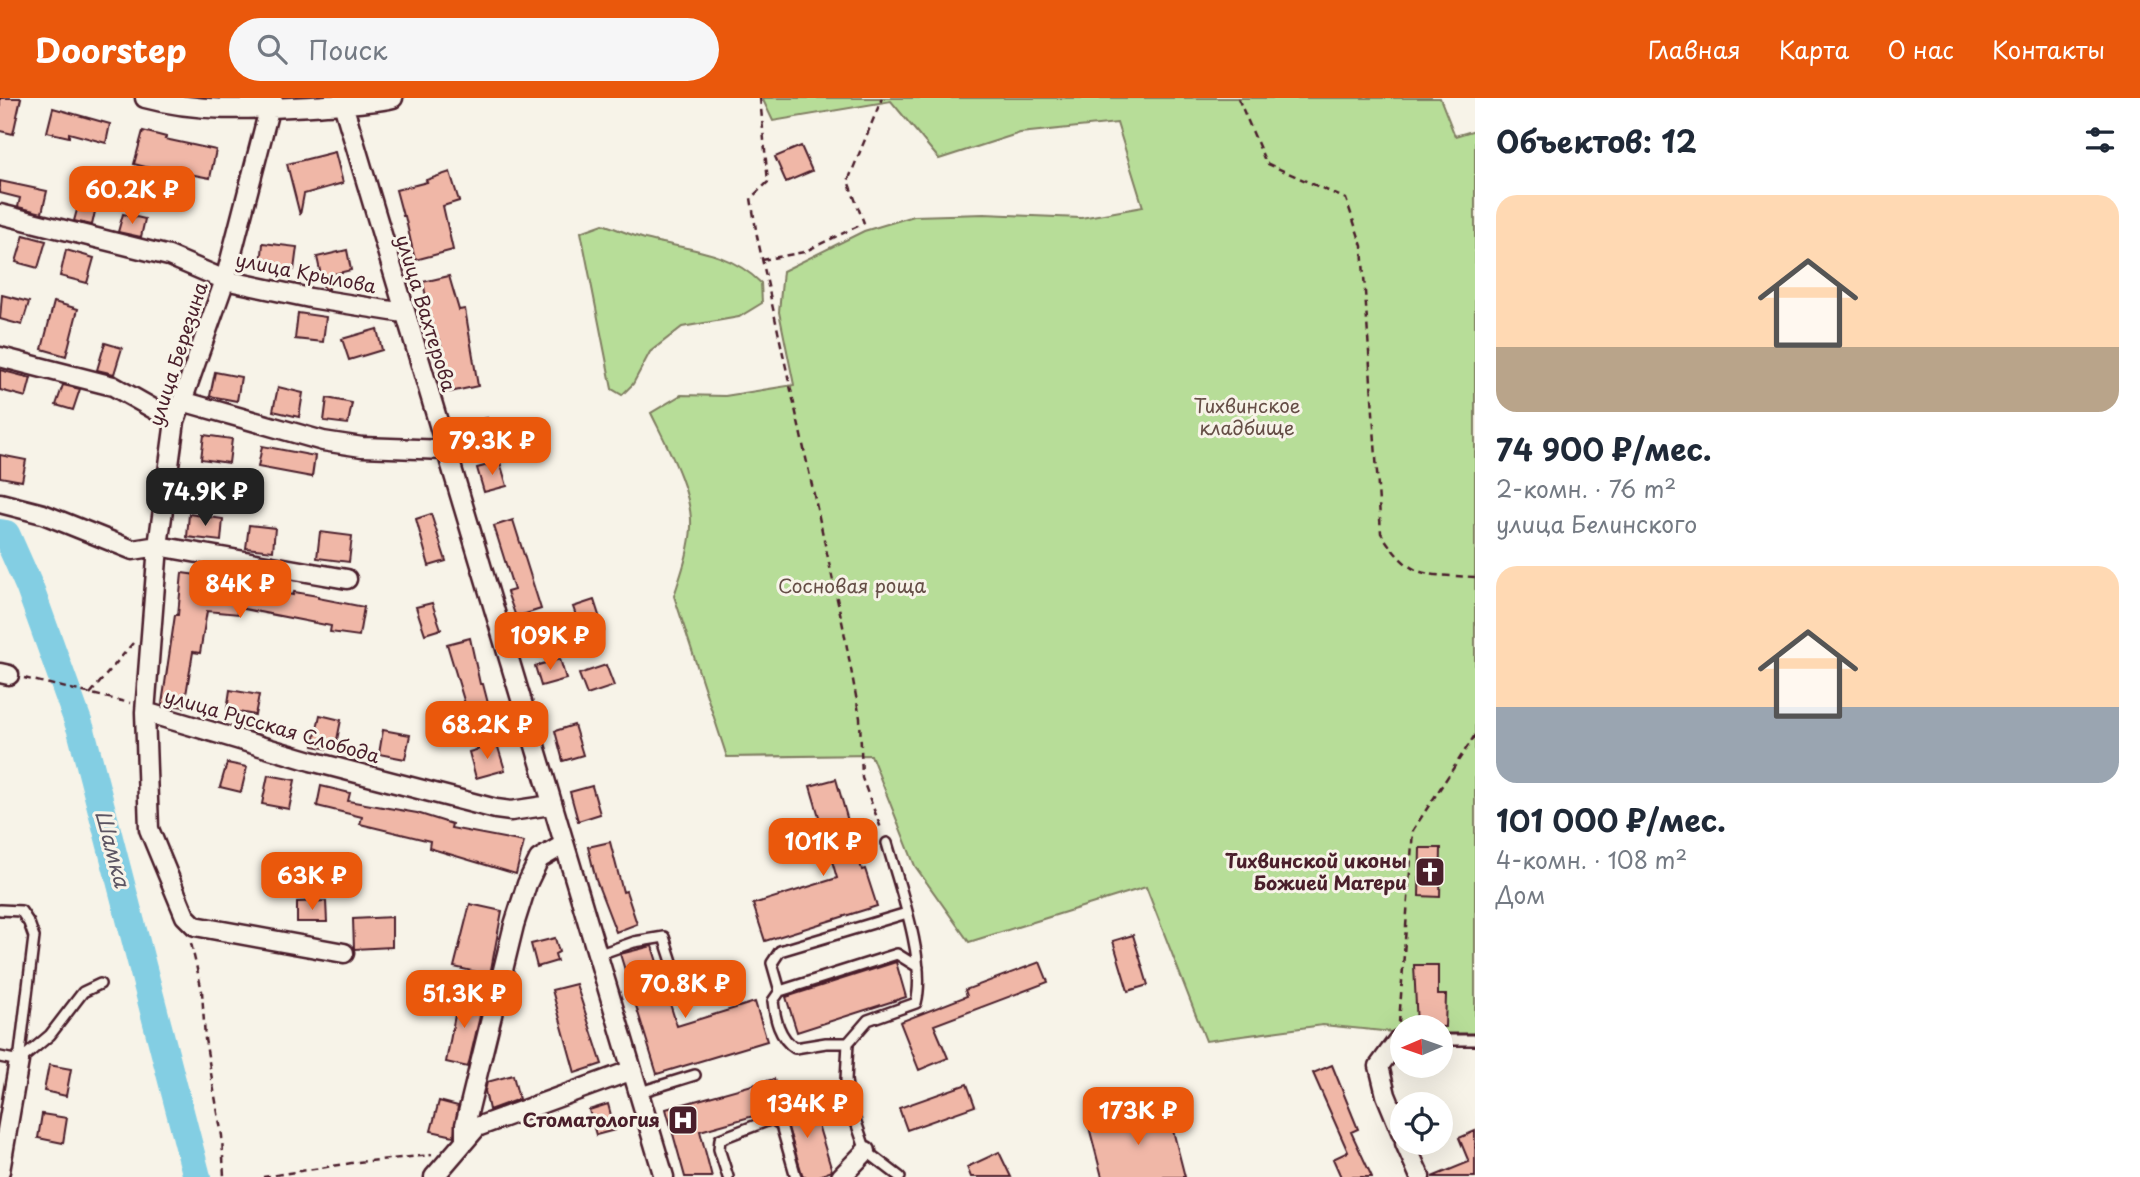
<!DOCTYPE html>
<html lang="ru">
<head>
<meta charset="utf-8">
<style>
  :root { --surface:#fff; --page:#f6f6f7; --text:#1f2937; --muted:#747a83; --accent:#ea580c }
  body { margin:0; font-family:"Playpen Sans",sans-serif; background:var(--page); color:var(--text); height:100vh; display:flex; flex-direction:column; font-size:26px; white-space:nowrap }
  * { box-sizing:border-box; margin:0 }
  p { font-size:23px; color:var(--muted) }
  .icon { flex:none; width:38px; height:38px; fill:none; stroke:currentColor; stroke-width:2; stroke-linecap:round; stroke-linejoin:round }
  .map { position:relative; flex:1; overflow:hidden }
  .side { display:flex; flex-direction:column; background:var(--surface); width:665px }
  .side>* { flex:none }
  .needle { width:46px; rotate:268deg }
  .buttons { position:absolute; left:1390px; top:917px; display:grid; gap:14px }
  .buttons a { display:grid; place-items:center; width:63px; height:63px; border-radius:50%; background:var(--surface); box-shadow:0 7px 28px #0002; font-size:35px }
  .price { position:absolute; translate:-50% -60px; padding:0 16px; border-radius:14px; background:var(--accent); color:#fff; font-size:23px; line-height:46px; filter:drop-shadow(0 2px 4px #0008) }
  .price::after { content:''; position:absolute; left:50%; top:42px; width:21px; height:16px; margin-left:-10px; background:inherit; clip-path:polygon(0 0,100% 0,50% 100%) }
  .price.active { background:#222; color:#fff }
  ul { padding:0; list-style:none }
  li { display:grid; align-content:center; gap:14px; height:371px; padding:0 21px }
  li span { display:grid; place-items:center; height:217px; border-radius:21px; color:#555 }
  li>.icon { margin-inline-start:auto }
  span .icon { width:126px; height:126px; fill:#fffc; stroke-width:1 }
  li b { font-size:30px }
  h2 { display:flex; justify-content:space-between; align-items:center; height:84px; padding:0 21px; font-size:30px }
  header { display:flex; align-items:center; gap:42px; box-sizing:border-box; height:98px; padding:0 35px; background:var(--accent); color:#fff }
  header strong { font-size:33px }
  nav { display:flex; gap:38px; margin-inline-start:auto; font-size:24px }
  .search { width:490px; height:63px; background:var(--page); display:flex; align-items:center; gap:18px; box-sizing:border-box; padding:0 24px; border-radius:38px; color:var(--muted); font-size:26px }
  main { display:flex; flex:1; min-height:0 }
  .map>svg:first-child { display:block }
  .green { fill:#b7dd98; stroke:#807e62; stroke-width:2 }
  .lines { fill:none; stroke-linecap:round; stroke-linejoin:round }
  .river { stroke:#83cee3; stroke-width:28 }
  .building { fill:#f0b7a7; stroke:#4a1f2b; stroke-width:2 }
  .service-casing { stroke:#4a1f2b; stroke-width:14 }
  .minor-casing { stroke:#4a1f2b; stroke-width:23 }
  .path { stroke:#4a1f2b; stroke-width:2.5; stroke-dasharray:7 5; stroke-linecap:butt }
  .service { stroke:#f7f3e8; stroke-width:9 }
  .minor { stroke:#f7f3e8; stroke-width:18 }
  .labels { text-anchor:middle; stroke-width:6; stroke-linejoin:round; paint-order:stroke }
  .street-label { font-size:19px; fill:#4a1f2b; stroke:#f7f3e8 }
  .park-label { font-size:19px; fill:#654e46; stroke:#f7f3e8 }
  .poi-label { font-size:19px; font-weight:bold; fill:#4a1f2b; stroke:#f7f3e8; text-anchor:end }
  .water-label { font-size:21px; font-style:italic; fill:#5b5462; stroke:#f7f3e8 }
</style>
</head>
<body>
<header>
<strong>Doorstep</strong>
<div class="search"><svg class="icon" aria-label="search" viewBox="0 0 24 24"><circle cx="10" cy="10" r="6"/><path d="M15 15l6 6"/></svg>Поиск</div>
<nav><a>Главная</a><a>Карта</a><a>О нас</a><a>Контакты</a></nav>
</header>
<main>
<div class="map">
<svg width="1475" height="1079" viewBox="0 0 1475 1079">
  <rect width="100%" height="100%" fill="#f7f3e8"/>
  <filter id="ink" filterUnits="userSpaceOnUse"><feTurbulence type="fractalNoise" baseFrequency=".0143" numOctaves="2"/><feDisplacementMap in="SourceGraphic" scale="14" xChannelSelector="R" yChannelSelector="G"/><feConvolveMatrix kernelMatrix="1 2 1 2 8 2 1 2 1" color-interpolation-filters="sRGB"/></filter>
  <g filter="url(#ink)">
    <path class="green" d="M 762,0 L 1440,0 L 1455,38 L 1475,32 L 1475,935 L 1440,935 L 1440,929 L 1402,929 L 1402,935 L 1323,927 L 1206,943 L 1146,789 L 969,844 L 915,768 L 871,657 L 727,659 L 674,498 C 681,476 690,452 691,429 C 693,394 666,346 651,315 L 681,297 L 725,298 L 794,287 L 779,214 L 783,173 L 864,133 L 914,118 L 984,116 L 1081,120 L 1143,109 L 1117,25 L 1020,35 L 939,61 L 891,3 L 773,23 Z
      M 603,126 C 617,131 631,137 645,141 C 688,152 728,152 761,185 L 762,205 L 739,219 L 682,229 L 650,254 L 633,286 L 622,297 L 612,291 L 581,134 Z"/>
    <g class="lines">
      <path class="river" d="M 0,435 L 6,436 L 29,488 L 81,632 L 197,1079"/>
    </g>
    <path class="building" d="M 0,0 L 21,0 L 13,36 L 0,33 Z
      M 53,10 L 110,26 L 106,45 L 69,35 L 69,39 L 47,34 Z
      M 143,33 L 166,39 L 165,41 L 216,52 L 210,80 L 158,70 L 157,72 L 134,66 Z
      M 801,48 L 812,73 L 786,84 L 775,59 Z
      M 335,54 L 343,85 L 304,96 L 300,117 L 287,66 Z
      M 450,74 L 459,103 L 443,108 L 453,152 L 415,162 L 405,118 L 403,118 L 396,92 L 427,84 L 426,82 Z
      M 0,83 L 47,93 L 42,115 L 18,109 L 20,100 L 0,95 Z
      M 81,97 L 98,100 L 92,127 L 74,123 Z
      M 123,116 L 145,121 L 141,139 L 118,134 Z
      M 24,137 L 46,143 L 38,170 L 16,164 Z
      M 263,145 L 297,149 L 294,172 L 261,168 Z
      M 66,152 L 94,160 L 87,185 L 60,178 Z
      M 347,152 L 351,172 L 330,177 L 329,191 L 324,191 L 317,159 Z
      M 449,178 L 459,212 L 465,211 L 478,288 L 450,294 L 440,242 L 435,243 L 423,184 Z
      M 2,197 L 29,204 L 22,227 L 0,221 Z
      M 54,204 L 78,211 L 66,258 L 42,251 Z
      M 298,215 L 326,219 L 323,244 L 295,241 Z
      M 377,231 L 382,252 L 349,262 L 342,241 Z
      M 105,245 L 122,250 L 114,276 L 97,272 Z
      M 0,272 L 31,280 L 26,299 L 0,292 Z
      M 215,274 L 241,279 L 237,303 L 210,298 Z
      M 63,287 L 80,291 L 73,312 L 56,307 Z
      M 278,289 L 303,295 L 299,319 L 273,313 Z
      M 327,300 L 352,305 L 348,326 L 324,323 Z
      M 487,320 L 493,342 L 466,349 L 460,326 Z
      M 204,337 L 232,341 L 229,365 L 201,361 Z
      M 262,348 L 315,358 L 312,379 L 258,369 Z
      M 0,357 L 26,362 L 22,383 L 0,379 Z
      M 500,364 L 507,388 L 484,394 L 477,370 Z
      M 189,416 L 223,421 L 221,443 L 187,439 Z
      M 431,416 L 446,463 L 429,468 L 416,421 Z
      M 513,422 L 541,511 L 516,519 L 507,494 L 514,492 L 494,428 Z
      M 249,427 L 275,430 L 273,453 L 246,450 Z
      M 320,434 L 352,438 L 349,464 L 317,460 Z
      M 182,475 L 242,483 L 242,486 L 293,497 L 294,494 L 318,498 L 318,500 L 364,509 L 359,538 L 330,534 L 331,528 L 239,510 L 239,516 L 207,513 L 200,555 L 193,554 L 184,609 L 162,606 L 175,517 L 178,517 Z
      M 594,502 L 604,533 L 584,540 L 573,509 Z
      M 432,505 L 441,531 L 425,536 L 416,509 Z
      M 470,540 L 480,586 L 483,586 L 490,613 L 469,619 L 447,546 Z
      M 560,561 L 566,581 L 541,588 L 535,568 Z
      M 606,567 L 614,588 L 587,597 L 579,576 Z
      M 230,592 L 259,597 L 255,617 L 227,612 Z
      M 320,617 L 341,622 L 335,652 L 313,648 Z
      M 574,627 L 583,657 L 563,663 L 555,633 Z
      M 383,632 L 410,637 L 405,661 L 379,656 Z
      M 497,646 L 505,672 L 476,680 L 469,654 Z
      M 227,665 L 247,669 L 241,694 L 220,689 Z
      M 268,677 L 295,682 L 289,711 L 262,706 Z
      M 836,681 L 862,772 L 865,771 L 877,808 L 765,843 L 753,806 L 837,780 L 810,688 Z
      M 321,688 L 350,695 L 348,703 L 417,715 L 452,726 L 451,730 L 524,744 L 516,776 L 429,750 L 430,743 L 360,726 L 362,719 L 317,708 Z
      M 592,688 L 600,716 L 578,723 L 570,694 Z
      M 610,744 L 623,794 L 626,793 L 637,826 L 616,834 L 596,782 L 588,749 Z
      M 1420,750 L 1441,750 L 1440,799 L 1419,798 Z
      M 326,803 L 327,824 L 297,824 L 297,804 Z
      M 470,806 L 502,813 L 490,877 L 454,869 Z
      M 392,819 L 392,849 L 354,851 L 353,821 Z
      M 1133,837 L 1148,887 L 1128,893 L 1113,843 Z
      M 555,840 L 559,854 L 555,856 L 557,863 L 537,869 L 531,846 Z
      M 652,848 L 677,928 L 755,904 L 767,943 L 657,976 L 620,856 Z
      M 896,864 L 906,899 L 797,934 L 786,899 Z
      M 1040,864 L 1048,884 L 934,927 L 948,960 L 919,972 L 900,924 L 967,898 L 965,892 Z
      M 1414,867 L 1438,867 L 1438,897 L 1446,897 L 1445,929 L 1417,928 Z
      M 576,886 L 602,966 L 575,975 L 552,892 Z
      M 459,896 L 484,901 L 468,969 L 446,964 Z
      M 49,967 L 71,971 L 66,998 L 44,993 Z
      M 1332,967 L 1358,1031 L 1351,1034 L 1372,1079 L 1341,1079 L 1333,1061 L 1348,1054 L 1313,975 Z
      M 513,977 L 519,1001 L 489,1012 L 485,993 L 487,984 Z
      M 774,981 L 782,1010 L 700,1033 L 712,1079 L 685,1079 L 666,1011 Z
      M 967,986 L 975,1008 L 907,1032 L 899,1010 Z
      M 439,1003 L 458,1008 L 454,1038 L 431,1033 Z
      M 811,1003 L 832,1073 L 817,1079 L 803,1079 L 782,1011 Z
      M 608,1006 L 615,1032 L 596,1037 L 589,1012 Z
      M 1167,1009 L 1185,1079 L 1102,1079 L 1089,1029 Z
      M 42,1016 L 67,1020 L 63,1045 L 38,1040 Z
      M 1475,1033 L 1475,1079 L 1432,1079 L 1469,1064 L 1459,1040 Z
      M 999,1054 L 1011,1079 L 971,1079 L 967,1069 Z"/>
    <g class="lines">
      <g class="service-casing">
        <path id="service" d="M 887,745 C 899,787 927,864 916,905 L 868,922 L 848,945 L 846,982 L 849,1004 L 866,1053 L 900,1079
          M 0,812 L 21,813 L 29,825 L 34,839 L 19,963
          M 597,857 L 634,844 L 664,839 L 685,904
          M 780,893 L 772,865 L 780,853 L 907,815
          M 1440,942 L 1475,942
          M 848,945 L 826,945 L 795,950 C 779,940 775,920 773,903 L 780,893 L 897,856 L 918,869
          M 0,959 L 19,963
          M 19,963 L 50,937 L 83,894 L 100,886
          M 637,995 L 695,977
          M 728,1079 L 719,1051 L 720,1041 L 772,1021 L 781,1027 L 796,1079"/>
      </g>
      <g class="minor-casing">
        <path id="minor" d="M 145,0 C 200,15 255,11 312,8 C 339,6 367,6 393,0
          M 343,6 L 664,1079
          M 0,116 L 169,158 L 225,182 L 310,200 L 404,215
          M 0,259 L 113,288 L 175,323
          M 182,303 L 323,343 L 362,349 L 446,352
          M 0,405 L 43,416 L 133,452 L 158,448 L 347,481
          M 0,575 L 9,577
          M 145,614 L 158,448 L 175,323 L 225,182 L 272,0
          M 344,855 L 195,828 L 185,818 L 149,731 L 145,614 L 311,663 L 496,711 L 511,713 L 551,707
          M 1398,942 L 1379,968 L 1386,997 L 1402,1036
          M 465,1042 L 465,1027 L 514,827 L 527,786 L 539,761 L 563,747
          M 1405,1045 L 1420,1079
          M 0,1073 L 19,963
          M 434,1079 L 477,1029 L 630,973
          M 841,1079 L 866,1053"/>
      </g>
      <path class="path" d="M 760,0 L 768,84 L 751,100 L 757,138 L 843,528 L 860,620 L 862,680 L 882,733
        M 1238,0 L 1266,65 L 1346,101 L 1362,148 L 1381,435 C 1411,482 1423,476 1475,479
        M 762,162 L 804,154 L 864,125 L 848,83 L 882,0
        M 24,580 L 130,605
        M 90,596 L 133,545
        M 191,845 L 202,893 L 205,941 L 222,1038 L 224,1079
        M 1399,925 L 1413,732 L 1475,637
        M 263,1079 L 358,1064 L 432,1057"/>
      <use href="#service" class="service"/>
      <use href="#minor" class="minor"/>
    </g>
  </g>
  <defs>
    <g id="church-square" transform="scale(1.575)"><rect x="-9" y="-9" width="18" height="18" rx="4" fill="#4a1f2b" stroke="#f7f3e8"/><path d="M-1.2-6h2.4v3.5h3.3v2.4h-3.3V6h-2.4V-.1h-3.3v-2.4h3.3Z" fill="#fff"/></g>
    <g id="hospital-square" transform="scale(1.575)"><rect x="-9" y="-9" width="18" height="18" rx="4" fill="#4a1f2b" stroke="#f7f3e8"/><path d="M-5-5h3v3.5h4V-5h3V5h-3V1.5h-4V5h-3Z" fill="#fff"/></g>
  </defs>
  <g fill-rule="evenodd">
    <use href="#church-square" x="1430" y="774"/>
    <use href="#hospital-square" x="683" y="1022"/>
  </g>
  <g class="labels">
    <g class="street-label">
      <text transform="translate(306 175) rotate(11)" y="7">улица Крылова</text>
      <text transform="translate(426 215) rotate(73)" y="7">улица Вахтерова</text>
      <text transform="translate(178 256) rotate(-72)" y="7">улица Березина</text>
      <text transform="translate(272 628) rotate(16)" y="7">улица Русская Слобода</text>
    </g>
    <g class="park-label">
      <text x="1247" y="315">Тихвинское<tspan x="1247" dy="22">кладбище</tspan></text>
      <text x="852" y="495">Сосновая роща</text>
    </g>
    <g class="poi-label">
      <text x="1407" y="770">Тихвинской иконы<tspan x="1407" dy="22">Божией Матери</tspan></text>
      <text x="660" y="1029">Стоматология</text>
    </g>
    <g class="water-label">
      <text transform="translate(112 751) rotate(75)" y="7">Шамка</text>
    </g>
  </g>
</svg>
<div class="buttons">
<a><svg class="needle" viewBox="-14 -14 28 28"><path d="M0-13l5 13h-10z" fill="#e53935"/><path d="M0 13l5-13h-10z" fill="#747a83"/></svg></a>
<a><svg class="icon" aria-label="locate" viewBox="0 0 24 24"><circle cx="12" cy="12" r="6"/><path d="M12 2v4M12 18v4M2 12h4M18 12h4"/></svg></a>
</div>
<b class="price" style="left:132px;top:128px">60.2K ₽</b>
<b class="price" style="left:492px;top:379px">79.3K ₽</b>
<b class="price active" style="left:205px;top:430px">74.9K ₽</b>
<b class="price" style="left:240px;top:522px">84K ₽</b>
<b class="price" style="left:550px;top:574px">109K ₽</b>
<b class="price" style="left:487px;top:663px">68.2K ₽</b>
<b class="price" style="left:823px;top:780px">101K ₽</b>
<b class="price" style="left:312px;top:814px">63K ₽</b>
<b class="price" style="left:685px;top:922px">70.8K ₽</b>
<b class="price" style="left:464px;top:932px">51.3K ₽</b>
<b class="price" style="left:807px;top:1042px">134K ₽</b>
<b class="price" style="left:1138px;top:1049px">173K ₽</b>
</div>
<section class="side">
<h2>Объектов: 12<svg class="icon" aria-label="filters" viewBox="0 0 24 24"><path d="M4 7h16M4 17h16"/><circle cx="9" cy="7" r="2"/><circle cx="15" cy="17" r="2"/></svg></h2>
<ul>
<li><span style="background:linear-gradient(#ffd9b3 70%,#b9a48a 0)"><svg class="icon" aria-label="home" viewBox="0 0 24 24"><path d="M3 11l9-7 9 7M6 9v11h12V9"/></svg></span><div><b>74 900 ₽/мес.</b><p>2-комн. · 76 m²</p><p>улица Белинского</p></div></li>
<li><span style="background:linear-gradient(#ffd9b3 65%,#9aa5b1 0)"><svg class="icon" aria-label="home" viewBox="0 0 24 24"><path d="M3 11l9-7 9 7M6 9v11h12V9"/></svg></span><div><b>101 000 ₽/мес.</b><p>4-комн. · 108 m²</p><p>Дом</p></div></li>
</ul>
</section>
</main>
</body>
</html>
